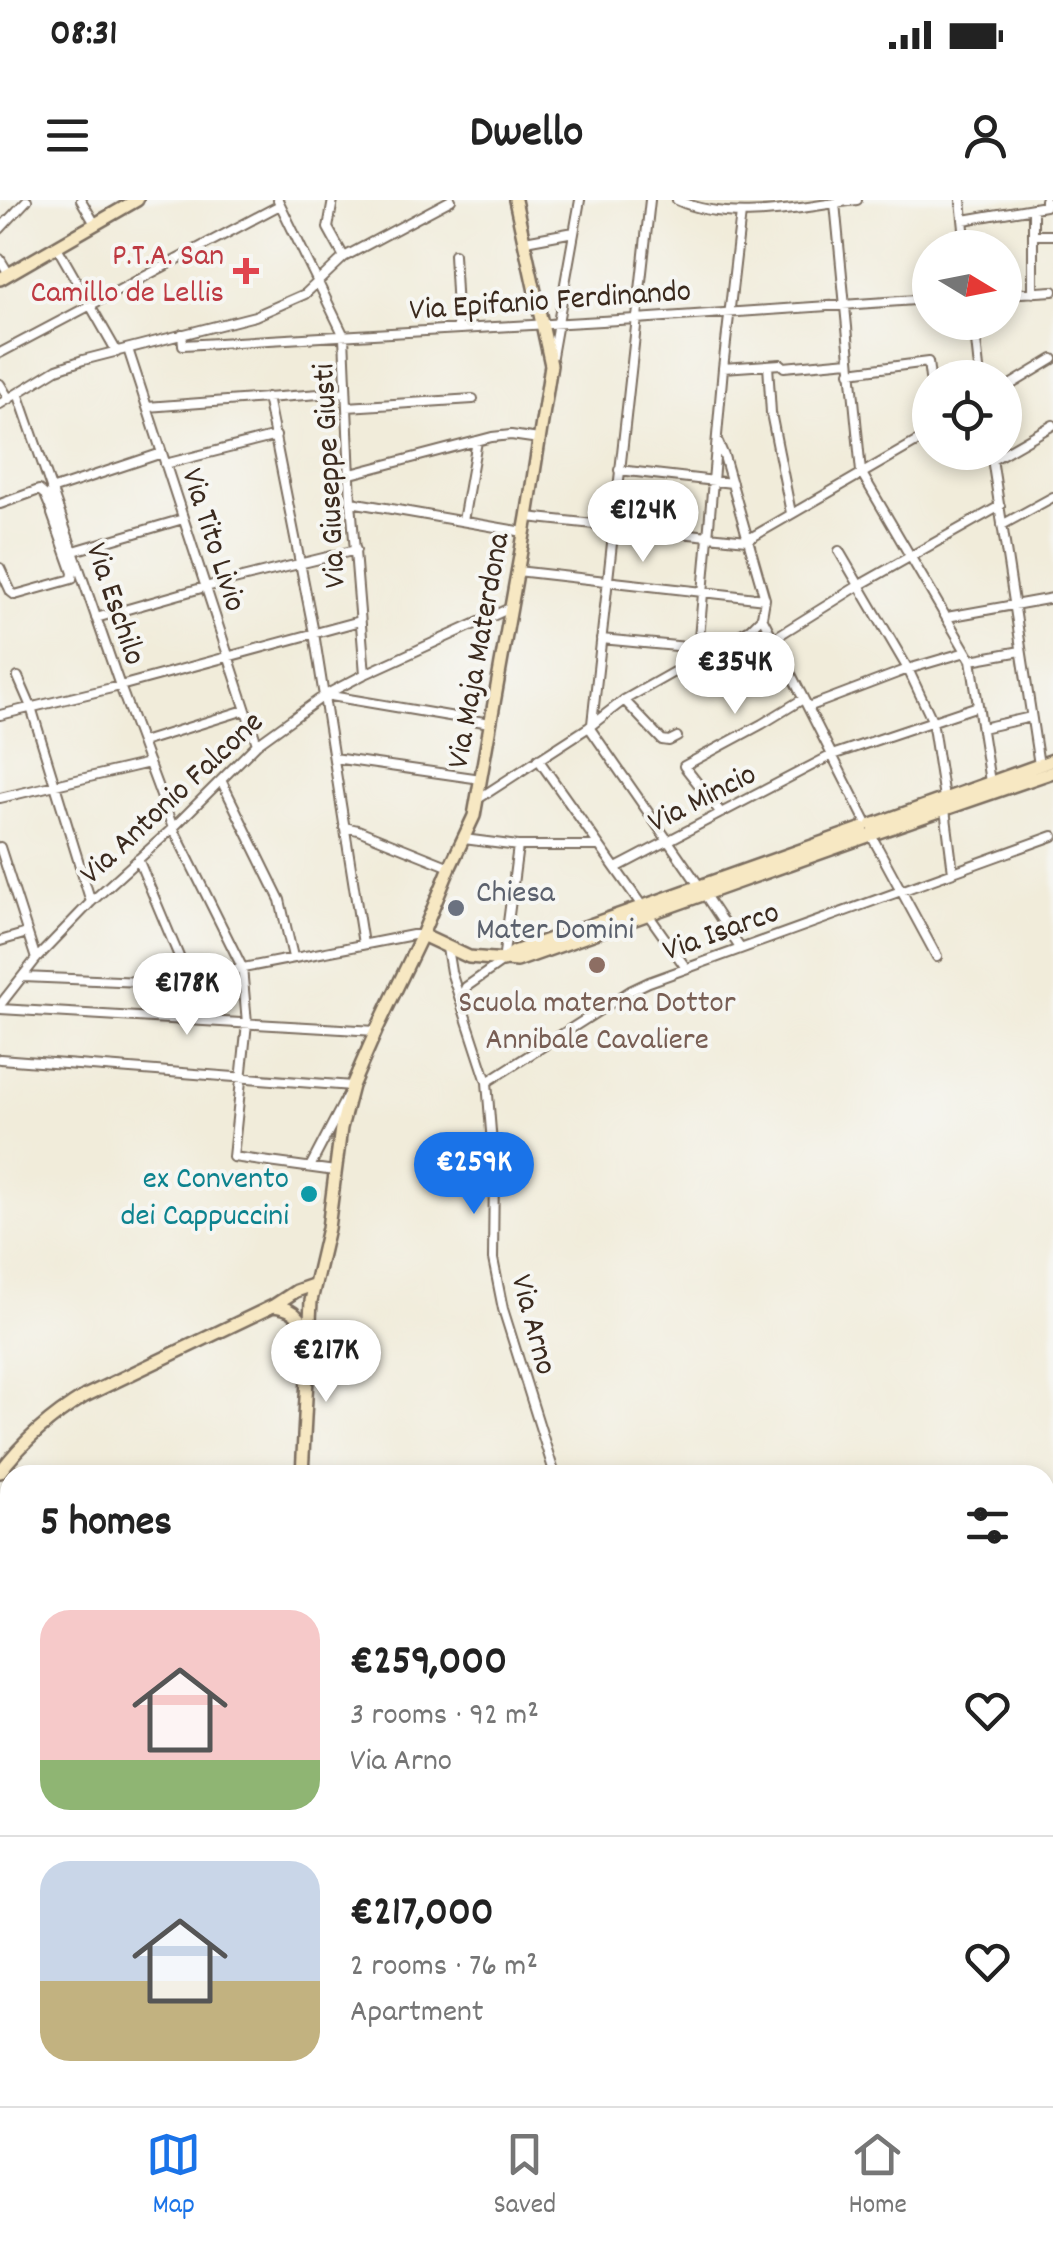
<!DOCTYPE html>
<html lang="en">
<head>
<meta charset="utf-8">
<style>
  :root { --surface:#fff; --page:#f6f6f6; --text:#222; --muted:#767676; --line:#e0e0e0; --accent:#1a73e8 }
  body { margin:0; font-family:Dekko,sans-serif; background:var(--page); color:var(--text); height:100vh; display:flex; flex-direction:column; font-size:38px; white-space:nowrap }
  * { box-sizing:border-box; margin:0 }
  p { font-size:32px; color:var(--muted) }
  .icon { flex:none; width:55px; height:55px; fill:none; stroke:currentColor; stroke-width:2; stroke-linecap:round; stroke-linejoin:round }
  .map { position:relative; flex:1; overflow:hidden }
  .details { position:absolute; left:0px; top:1265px; width:1055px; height:642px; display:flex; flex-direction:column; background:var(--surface); border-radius:30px 30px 0 0; box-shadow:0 5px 15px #0003 }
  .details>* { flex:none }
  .needle { width:65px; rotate:100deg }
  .fabs { position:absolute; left:912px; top:30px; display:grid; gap:20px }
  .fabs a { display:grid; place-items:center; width:110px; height:110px; border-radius:50%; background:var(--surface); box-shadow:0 5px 15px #0003; font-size:50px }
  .price { position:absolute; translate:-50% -85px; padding:0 22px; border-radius:35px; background:#fff; color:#222; font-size:32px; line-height:65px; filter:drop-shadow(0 2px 5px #0008) }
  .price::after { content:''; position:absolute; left:50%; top:60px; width:30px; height:22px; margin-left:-15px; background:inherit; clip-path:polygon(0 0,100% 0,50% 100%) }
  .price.selected { background:var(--accent); color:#fff }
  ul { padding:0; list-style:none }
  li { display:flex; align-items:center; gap:30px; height:250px; padding:0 40px }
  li+li { border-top:2px solid var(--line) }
  li span { display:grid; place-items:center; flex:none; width:280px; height:200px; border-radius:30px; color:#555 }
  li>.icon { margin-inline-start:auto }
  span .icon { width:120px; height:120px; fill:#fffc; stroke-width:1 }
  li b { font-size:42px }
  h2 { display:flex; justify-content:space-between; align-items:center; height:120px; padding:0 40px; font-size:42px }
  .status { display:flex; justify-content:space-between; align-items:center; height:70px; padding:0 50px; background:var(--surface); direction:ltr }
  .status svg { height:28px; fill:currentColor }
  header { display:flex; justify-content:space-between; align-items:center; height:130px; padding:0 40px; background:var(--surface); font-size:45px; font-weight:800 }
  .dock { display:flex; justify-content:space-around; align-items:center; height:140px; border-top:2px solid var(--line); background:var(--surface); font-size:28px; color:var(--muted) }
  .dock a { display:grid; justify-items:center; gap:5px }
  .dock .selected { color:var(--accent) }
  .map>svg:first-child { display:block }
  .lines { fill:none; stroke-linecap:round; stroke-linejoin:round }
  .street-casing { stroke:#7b6e60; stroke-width:12 }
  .secondary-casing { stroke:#7b6e60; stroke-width:16 }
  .street { stroke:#fff; stroke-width:8 }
  .secondary { stroke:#f7e8c3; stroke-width:11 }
  .health-dot { fill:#e0444e; stroke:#f6f6f2; stroke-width:4 }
  .worship-dot { fill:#6b7280; stroke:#f6f6f2; stroke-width:4 }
  .education-dot { fill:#8d6e63; stroke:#f6f6f2; stroke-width:4 }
  .culture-dot { fill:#0f9aa8; stroke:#f6f6f2; stroke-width:4 }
  .labels { text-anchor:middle; stroke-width:8; stroke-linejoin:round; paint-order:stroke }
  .health-label { font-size:32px; fill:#be3a42; stroke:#f6f6f2; text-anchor:end }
  .street-label { font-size:32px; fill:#3b2a1e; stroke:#f6f6f2 }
  .worship-label { font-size:32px; fill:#5b616d; stroke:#f6f6f2; text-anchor:start }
  .education-label { font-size:32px; fill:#785e54; stroke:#f6f6f2 }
  .culture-label { font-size:32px; fill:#0d838f; stroke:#f6f6f2; text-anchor:end }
</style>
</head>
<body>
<div class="status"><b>08:31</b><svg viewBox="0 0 49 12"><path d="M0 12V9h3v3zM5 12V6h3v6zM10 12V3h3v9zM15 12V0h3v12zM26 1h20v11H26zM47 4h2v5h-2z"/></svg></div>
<header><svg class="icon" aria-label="menu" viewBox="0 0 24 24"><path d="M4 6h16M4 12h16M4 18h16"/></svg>Dwello<svg class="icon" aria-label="person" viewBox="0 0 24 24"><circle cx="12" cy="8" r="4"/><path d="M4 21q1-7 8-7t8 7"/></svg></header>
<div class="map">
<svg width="1053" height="1906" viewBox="0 0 1053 1906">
  <rect width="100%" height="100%" fill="#f6f6f2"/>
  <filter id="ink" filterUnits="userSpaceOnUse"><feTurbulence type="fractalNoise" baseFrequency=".01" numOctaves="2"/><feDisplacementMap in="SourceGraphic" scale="20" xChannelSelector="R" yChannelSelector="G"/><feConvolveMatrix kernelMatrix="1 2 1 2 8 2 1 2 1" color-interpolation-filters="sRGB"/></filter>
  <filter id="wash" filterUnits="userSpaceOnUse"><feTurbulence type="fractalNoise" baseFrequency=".0048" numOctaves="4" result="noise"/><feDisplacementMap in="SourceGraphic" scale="40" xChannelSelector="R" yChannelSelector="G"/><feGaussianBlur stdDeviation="2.25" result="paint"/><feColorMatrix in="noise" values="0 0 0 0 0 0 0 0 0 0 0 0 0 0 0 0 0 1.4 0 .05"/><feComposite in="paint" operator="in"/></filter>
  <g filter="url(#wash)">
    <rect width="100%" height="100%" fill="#f1ecda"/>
  </g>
  <g filter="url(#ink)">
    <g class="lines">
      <g class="street-casing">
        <path id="street" d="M 81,0 L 95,24
          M 278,0 L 344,136 L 351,302 L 365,474
          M 333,0 L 328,28 L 344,57
          M 677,0 C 732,25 799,7 857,0
          M 961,0 L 966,48
          M 835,3 L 861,272 L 971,460 L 990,582
          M 964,20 L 1045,6 L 1045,0
          M 0,29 L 27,0
          M 1033,35 L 1053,35
          M 525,41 L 574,32
          M 57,47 L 117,152
          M 454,54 L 458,129
          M 0,59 L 9,74
          M 1033,93 L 1033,8
          M 1005,94 L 1053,91
          M 974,122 L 980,178
          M 182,134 L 183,145 L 636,119 L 930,99
          M 128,149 L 257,544
          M 0,153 L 280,5
          M 552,156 L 580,0
          M 768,165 L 771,213 L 791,313
          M 723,168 L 781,164 L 784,167 L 849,161
          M 850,172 L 928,162 L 930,178
          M 0,184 L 9,199
          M 1005,188 L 1053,159
          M 18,193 L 120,486 L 173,628 L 242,767 L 247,823 L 233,957 L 335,971
          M 267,197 L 314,433 L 363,744
          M 0,204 L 57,169 L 83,160 L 255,116 L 305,94 L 344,57 L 451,0
          M 147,207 L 346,192
          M 347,207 L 473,199
          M 718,242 L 724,256 L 765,399 L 762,417 L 867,624
          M 991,252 L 1039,565
          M 992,260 L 1053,225
          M 165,264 L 276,236
          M 619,270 L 732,283
          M 351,274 L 492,237 L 511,235 L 539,239
          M 51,290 L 162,253
          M 351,302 L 524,332
          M 0,304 L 39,290 L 45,295 L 53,314
          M 527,317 L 747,340
          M 463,321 L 477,241
          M 1002,325 L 1053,297
          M 747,340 L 930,234
          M 74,351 L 183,319
          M 839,351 L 908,469 L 932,520 L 944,598
          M 0,368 L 11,392 L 15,395 L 72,379 L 73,373 L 52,314
          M 517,371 L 765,399
          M 947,417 L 1053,398
          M 96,418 L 205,387 L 356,350
          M 601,439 L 698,448
          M 773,439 L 858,386 L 1000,306
          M 971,460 L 1021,451
          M 697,461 L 723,168 L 741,13
          M 18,477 L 31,507 L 91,702
          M 325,495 L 490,523
          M 624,500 L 662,540 L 669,541 L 677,537
          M 808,507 L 908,469 L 966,452
          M 0,515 L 120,486 L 360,421
          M 592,524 L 650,0
          M 589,527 L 700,687
          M 982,528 L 1031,517
          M 142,542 L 245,510
          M 334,558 L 481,579
          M 538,559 L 686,768
          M 221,580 L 280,700 L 293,757
          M 0,598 L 149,563
          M 478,599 L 589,527 L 624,500 L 750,429 L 762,417
          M 945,609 L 953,672
          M 721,613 L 684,566 L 762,524 L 803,499
          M 344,627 L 358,630 L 450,667
          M 871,635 L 937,757
          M 464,639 L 518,646 L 599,646
          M 0,647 L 36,759
          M 138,659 L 188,778
          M 616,668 L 832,555 L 978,506
          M 705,695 L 740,748
          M 0,741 L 27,733
          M 447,748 L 451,772 L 487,882 L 494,969 L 493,1059 L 503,1109 L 555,1275
          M 23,777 L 166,783 L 413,735 L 422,735
          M 460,800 L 466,787 L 503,761 L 518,646
          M 0,805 L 36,759 L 91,702 L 173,628 L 257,544 L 325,495 L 365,474 L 510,408
          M 0,809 L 376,831
          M 0,859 L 352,886
          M 487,882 L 630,791 L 649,782 L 1053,636
          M 310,967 L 347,896
          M 589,1898 L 590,1906"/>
      </g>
      <g class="secondary-casing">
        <path id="secondary" d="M 0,79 L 137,0
          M 872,625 L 1053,560
          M 873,634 L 1053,572
          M 422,735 L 469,757 L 517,761 L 868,636
          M 503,761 L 514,752 L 863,628
          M 273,1106 C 293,1108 297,1115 308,1131
          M 0,1272 C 24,1240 52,1216 85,1196 L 273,1106 L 296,1091 L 313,1085
          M 302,1275 L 311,1101 L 328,1028 L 341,928 L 352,886 L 376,831 L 422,735 L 450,667 L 474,616 L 527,317 L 551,165 L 515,0
          M 216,1906 L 218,1898"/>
      </g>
      <use href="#street" class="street"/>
      <use href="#secondary" class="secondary"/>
    </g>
  </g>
  <path class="health-dot" d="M241 56h10v10h10v10h-10v10h-10v-10h-10v-10h10z"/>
  <circle class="worship-dot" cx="456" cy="708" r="10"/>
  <circle class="education-dot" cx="597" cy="765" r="10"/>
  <circle class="culture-dot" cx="309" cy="994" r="10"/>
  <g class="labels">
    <g class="health-label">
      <text x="224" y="64">P.T.A. San<tspan x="224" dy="37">Camillo de Lellis</tspan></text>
    </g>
    <g class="street-label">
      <text transform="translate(550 98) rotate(-4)" y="11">Via Epifanio Ferdinando</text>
      <text transform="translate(327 276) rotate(-93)" y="11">Via Giuseppe Giusti</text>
      <text transform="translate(216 339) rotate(72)" y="11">Via Tito Livio</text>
      <text transform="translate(118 403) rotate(71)" y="11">Via Eschilo</text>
      <text transform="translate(476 450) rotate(-80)" y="11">Via Maja Materdona</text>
      <text transform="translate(170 596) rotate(-43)" y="11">Via Antonio Falcone</text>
      <text transform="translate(701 596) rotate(-27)" y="11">Via Mincio</text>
      <text transform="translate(720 729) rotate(-20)" y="11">Via Isarco</text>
      <text transform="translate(536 1124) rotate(75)" y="11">Via Arno</text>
    </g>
    <g class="worship-label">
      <text x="476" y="701">Chiesa<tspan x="476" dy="37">Mater Domini</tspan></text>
    </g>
    <g class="education-label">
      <text x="597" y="811">Scuola materna Dottor<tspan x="597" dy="37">Annibale Cavaliere</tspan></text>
    </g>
    <g class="culture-label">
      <text x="289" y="987">ex Convento<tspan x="289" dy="37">dei Cappuccini</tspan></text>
    </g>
  </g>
</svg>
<div class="fabs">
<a><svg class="needle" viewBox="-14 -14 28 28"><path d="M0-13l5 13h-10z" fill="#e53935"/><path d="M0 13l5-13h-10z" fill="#767676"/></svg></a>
<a><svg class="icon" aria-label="locate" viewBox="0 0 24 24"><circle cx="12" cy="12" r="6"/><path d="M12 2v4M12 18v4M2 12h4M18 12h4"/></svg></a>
</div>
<b class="price" style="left:643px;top:365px">€124K</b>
<b class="price" style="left:735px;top:517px">€354K</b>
<b class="price" style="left:187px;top:838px">€178K</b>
<b class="price selected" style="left:474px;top:1017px">€259K</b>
<b class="price" style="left:326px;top:1205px">€217K</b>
<section class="details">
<h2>5 homes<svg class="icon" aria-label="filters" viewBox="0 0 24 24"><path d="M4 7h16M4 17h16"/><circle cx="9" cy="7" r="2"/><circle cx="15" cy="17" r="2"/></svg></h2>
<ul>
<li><span style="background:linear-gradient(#f6c9c9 75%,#8fb573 0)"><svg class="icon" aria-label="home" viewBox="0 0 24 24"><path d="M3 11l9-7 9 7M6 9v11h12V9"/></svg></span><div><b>€259,000</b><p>3 rooms · 92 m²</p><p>Via Arno</p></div><svg class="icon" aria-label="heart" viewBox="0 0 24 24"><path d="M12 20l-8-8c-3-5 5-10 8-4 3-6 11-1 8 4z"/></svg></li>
<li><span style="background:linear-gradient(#c9d6e8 60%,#c2b280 0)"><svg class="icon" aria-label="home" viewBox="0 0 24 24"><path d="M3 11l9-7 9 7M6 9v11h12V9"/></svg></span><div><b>€217,000</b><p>2 rooms · 76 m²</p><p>Apartment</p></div><svg class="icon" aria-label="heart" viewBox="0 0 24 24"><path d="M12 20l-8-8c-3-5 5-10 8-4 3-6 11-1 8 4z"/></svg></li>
</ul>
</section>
</div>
<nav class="dock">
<a class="selected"><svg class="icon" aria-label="map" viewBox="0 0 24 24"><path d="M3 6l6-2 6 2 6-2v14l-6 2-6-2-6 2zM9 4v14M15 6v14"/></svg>Map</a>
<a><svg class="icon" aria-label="saved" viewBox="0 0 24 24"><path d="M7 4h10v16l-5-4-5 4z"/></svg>Saved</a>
<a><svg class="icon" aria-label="home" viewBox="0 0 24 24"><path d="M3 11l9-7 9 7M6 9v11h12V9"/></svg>Home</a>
</nav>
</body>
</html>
